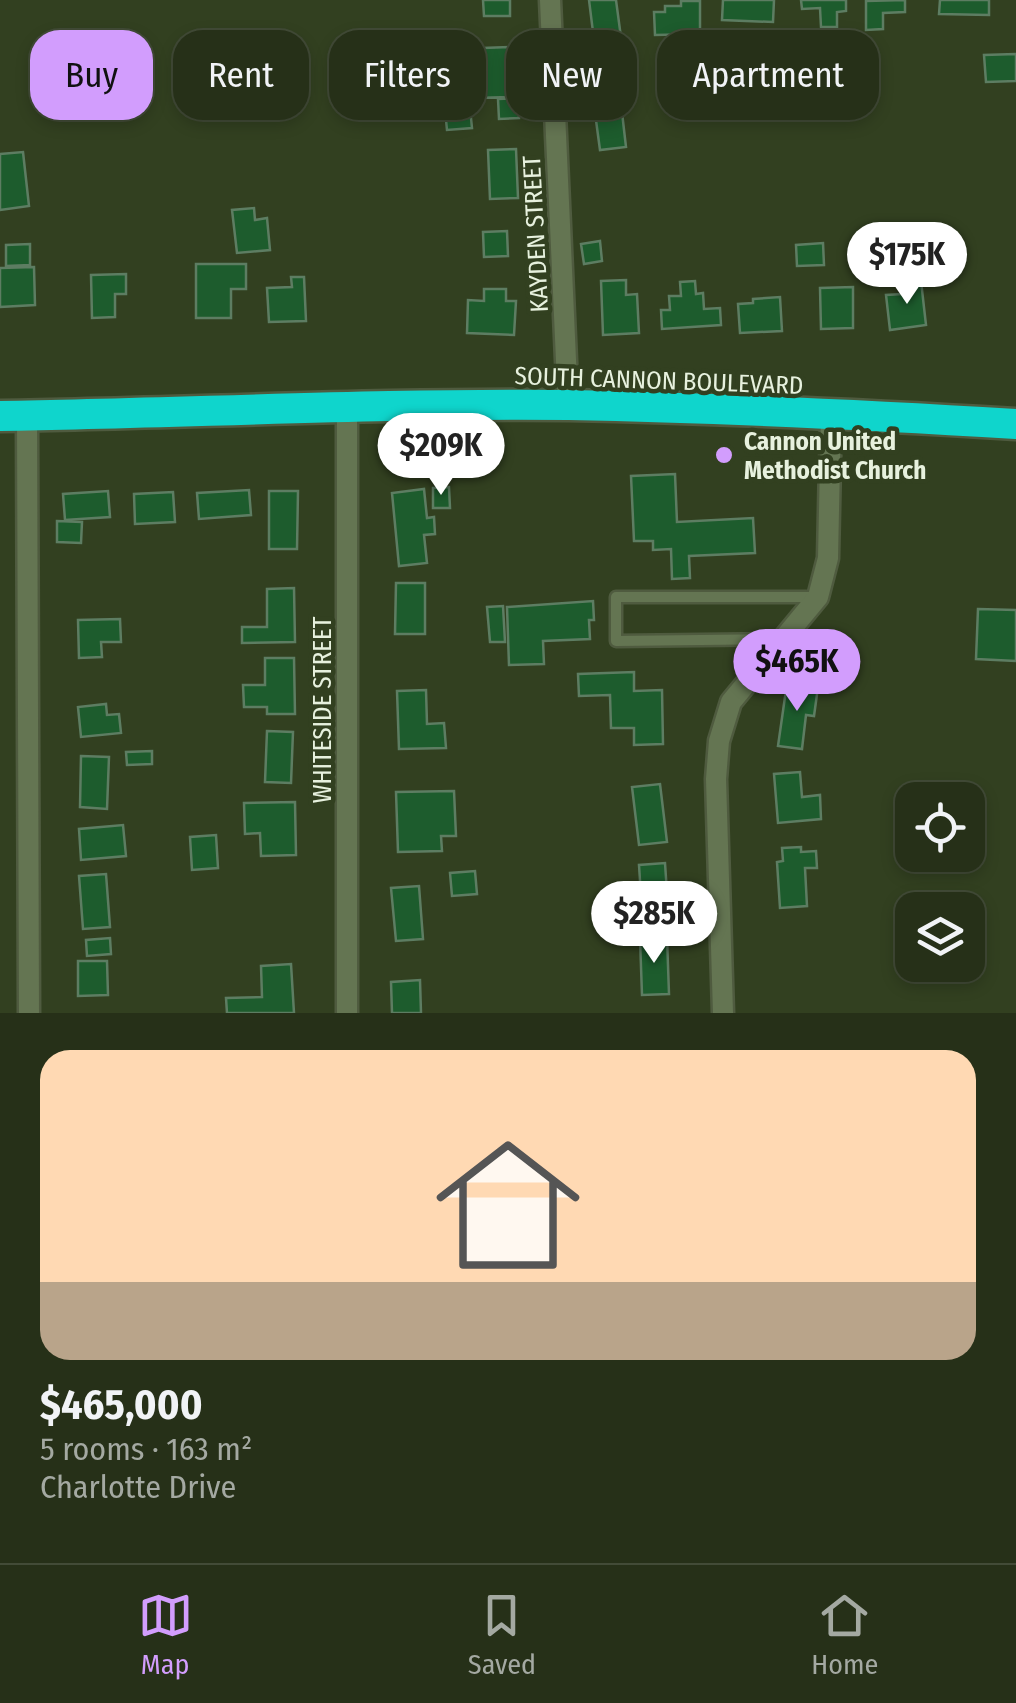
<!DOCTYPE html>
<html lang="en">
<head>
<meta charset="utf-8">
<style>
  :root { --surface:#263018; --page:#2e3821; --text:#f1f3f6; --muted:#a4a9a2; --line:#424b37; --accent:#d29dfd }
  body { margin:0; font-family:"Fira Sans Condensed",sans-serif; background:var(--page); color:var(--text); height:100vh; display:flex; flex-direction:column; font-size:38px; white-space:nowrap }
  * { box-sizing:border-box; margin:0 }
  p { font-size:32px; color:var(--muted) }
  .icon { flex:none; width:55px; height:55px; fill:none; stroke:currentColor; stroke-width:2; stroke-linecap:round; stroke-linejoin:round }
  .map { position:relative; height:1013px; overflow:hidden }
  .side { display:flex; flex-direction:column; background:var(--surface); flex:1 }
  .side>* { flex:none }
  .top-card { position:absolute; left:30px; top:30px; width:958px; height:90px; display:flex; gap:20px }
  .controls { position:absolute; left:895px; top:782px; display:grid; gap:20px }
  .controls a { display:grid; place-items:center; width:90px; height:90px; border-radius:20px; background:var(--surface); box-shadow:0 5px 15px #0003,0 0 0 2px var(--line); font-size:50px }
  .price { position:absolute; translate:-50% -85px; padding:0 22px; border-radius:35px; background:#fff; color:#222; font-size:32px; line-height:65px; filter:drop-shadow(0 2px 5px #0008) }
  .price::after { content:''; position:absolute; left:50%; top:60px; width:30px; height:22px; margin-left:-15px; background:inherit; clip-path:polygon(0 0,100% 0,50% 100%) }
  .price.selected { background:var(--accent); color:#111 }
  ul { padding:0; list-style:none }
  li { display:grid; align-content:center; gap:20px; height:530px; padding:0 40px }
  li span { display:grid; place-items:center; height:310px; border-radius:30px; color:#555 }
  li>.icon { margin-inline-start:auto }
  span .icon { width:180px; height:180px; fill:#fffc; stroke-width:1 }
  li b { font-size:42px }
  .chip { padding:0 35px; border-radius:30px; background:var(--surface); box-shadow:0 5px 15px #0003,0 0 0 2px var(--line); font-size:35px; line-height:90px }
  .chip.selected { background:var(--accent); color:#111 }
  .tabs { display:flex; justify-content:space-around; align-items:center; height:140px; border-top:2px solid var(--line); background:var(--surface); font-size:28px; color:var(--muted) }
  .tabs a { display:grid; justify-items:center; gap:5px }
  .tabs .selected { color:var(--accent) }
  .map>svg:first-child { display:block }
  .building { fill:#1d5c2d; stroke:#5d7d62; stroke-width:2.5 }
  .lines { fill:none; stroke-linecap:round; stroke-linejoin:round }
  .lane-casing { stroke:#4f5b3f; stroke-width:15 }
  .street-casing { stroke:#4f5b3f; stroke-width:25 }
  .highway-casing { stroke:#4f5b3f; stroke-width:35 }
  .lane { stroke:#647552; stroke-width:10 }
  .street { stroke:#647552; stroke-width:20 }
  .highway { stroke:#0fd5cc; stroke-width:30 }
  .poi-dot { fill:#d29dfd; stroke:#324020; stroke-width:4 }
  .labels { text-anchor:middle; stroke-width:9; stroke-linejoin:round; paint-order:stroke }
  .street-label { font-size:25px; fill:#e7f1de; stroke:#324020 }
  .poi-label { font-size:25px; font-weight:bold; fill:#e7f1de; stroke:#324020; text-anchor:start }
</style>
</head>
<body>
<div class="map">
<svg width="1016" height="1013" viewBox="0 0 1016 1013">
  <rect width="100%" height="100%" fill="#324020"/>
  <path class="building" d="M 483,0 L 510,0 L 510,16 L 484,16 Z
    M 589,0 L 616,0 L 622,45 L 595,48 Z
    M 723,0 L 774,0 L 773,22 L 722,20 Z
    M 801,0 L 846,0 L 846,11 L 837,12 L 837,27 L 821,27 L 820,8 L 802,9 Z
    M 905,0 L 905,12 L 883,13 L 883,29 L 866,30 L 866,1 Z
    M 940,0 L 989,0 L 989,15 L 939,14 Z
    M 681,1 L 700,1 L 700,34 L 655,35 L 654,12 L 665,12 L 665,6 L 681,6 Z
    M 509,47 L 511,97 L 473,98 L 473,73 L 484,73 L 483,48 Z
    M 1016,54 L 1016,81 L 986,82 L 984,55 Z
    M 737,59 L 742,107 L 725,109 L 720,61 Z
    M 620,95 L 626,147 L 600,150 L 593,98 Z
    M 518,98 L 519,118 L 499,119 L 498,99 Z
    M 470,108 L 472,128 L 447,130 L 445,110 Z
    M 516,149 L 518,198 L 490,199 L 488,150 Z
    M 23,152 L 29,206 L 0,210 L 0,154 Z
    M 254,208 L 255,220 L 267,218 L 270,250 L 237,253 L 232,210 Z
    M 507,231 L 508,256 L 484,257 L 483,232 Z
    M 600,241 L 602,261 L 584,264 L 581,244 Z
    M 823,243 L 824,265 L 797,266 L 796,245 Z
    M 30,244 L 30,265 L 6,266 L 6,245 Z
    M 196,264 L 246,264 L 246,289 L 231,289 L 231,318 L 196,318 Z
    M 34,267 L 35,305 L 0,307 L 0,268 Z
    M 126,274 L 126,294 L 115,294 L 115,317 L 92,318 L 91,275 Z
    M 291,277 L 304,277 L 306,321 L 269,322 L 267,288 L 292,287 Z
    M 626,280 L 626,295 L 637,294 L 639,333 L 603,335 L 601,281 Z
    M 695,281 L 696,294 L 703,293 L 704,309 L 720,308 L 721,325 L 662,329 L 661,310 L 670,310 L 669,296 L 681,296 L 680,282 Z
    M 921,281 L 926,325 L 890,330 L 886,295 L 902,294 L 901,283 Z
    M 853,287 L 853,328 L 821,329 L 820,288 Z
    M 484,289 L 506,289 L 506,301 L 516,301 L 514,335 L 467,333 L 468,300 L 484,301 Z
    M 780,297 L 782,331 L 740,333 L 738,304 L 753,303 L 753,299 Z
    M 675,474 L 677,522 L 753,518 L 755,553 L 689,556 L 690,578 L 672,579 L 671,549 L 653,550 L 653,541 L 634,541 L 631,476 Z
    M 449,487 L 450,508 L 433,508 L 433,488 Z
    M 424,489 L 427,518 L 434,517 L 435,534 L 424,535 L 427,563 L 399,566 L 392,493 Z
    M 249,490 L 251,515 L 199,519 L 197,493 Z
    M 108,491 L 110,517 L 65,520 L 63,494 Z
    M 269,491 L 298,491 L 297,549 L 269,549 Z
    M 173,492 L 175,522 L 135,524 L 134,494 Z
    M 57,521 L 82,522 L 81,543 L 57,542 Z
    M 396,583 L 425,583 L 425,634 L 395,634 Z
    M 294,588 L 295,642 L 242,643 L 242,627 L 267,627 L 267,589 Z
    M 593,601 L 594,620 L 589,620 L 590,639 L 543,641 L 544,664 L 509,665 L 507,607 Z
    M 503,606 L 505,642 L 490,642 L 487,607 Z
    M 978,609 L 1016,610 L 1016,661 L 976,659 Z
    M 120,619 L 121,642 L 101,642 L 102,657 L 79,658 L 78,620 Z
    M 265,658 L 294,658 L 295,714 L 267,714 L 267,707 L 244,707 L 243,685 L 265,685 Z
    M 634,672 L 634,691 L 662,690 L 663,744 L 634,745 L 634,728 L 611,728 L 610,695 L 579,696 L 578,674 Z
    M 787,683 L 818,687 L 814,716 L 806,715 L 802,749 L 778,746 Z
    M 426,690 L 427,724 L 444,723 L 446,748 L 399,749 L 397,691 Z
    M 106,704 L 107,715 L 119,714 L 121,733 L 81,737 L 78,707 Z
    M 267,731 L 293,732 L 291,783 L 265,782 Z
    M 152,751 L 152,764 L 127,765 L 126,752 Z
    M 81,756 L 109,757 L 107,809 L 80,807 Z
    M 800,772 L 802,797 L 820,795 L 821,819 L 778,823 L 774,774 Z
    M 660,784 L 667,842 L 639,845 L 632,787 Z
    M 454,791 L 456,836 L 441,836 L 442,851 L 398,852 L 396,792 Z
    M 295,802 L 296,855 L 261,856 L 260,833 L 245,834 L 244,803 Z
    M 123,825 L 126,856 L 81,860 L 79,829 Z
    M 216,835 L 218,868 L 192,870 L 190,837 Z
    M 801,847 L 801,852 L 816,851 L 817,868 L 805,868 L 807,906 L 780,908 L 777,862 L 783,861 L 782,848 Z
    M 665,863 L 668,908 L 682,907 L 683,918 L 630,921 L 628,897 L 641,896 L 639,865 Z
    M 475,871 L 477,894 L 452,896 L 450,873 Z
    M 106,874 L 110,927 L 83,929 L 79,876 Z
    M 419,886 L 423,939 L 396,941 L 391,888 Z
    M 667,937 L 669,994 L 642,995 L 640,938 Z
    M 110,938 L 111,954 L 87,956 L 86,940 Z
    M 78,961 L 107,961 L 108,995 L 78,996 Z
    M 291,964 L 294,1013 L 227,1013 L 226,998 L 262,997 L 261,966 Z
    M 420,980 L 421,1013 L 392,1013 L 391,982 Z"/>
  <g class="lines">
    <g class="lane-casing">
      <path id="lane" d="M 779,639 L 616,641 L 616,597 L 817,597"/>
    </g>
    <g class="street-casing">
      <path id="street" d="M 550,0 L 568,405
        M 347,407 L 347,1013
        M 27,415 L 29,1013
        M 723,1013 L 716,779 L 719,741 L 731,702 L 818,597 L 828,558 L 831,415"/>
    </g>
    <g class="highway-casing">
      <path id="highway" d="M 0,416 C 190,413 379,403 569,405 C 718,408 867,415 1016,424"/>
    </g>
    <use href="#lane" class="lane"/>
    <use href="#street" class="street"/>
    <use href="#highway" class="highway"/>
  </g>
  <circle class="poi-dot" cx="724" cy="455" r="10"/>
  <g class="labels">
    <g class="street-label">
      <text transform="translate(535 234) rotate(-93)" y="9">KAYDEN STREET</text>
      <text transform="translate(659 380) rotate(2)" y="9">SOUTH CANNON BOULEVARD</text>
      <text transform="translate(322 710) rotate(-90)" y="9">WHITESIDE STREET</text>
    </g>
    <g class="poi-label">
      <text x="744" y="450">Cannon United<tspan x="744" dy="29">Methodist Church</tspan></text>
    </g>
  </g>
</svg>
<div class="controls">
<a><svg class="icon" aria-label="locate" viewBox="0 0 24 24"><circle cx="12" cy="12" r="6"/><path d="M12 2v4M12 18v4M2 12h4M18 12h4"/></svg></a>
<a><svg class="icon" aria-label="layers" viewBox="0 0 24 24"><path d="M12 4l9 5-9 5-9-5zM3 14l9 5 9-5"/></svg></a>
</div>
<b class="price" style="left:907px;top:307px">$175K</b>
<b class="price" style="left:441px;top:498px">$209K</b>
<b class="price selected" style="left:797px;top:714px">$465K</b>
<b class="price" style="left:654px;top:966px">$285K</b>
<div class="top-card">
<a class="chip selected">Buy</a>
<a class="chip">Rent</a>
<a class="chip">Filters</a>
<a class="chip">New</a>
<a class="chip">Apartment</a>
</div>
</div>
<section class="side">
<ul>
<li><span style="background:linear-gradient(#ffd9b3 75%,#b9a48a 0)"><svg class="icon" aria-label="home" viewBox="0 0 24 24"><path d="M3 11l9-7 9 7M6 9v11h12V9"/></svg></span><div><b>$465,000</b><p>5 rooms · 163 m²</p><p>Charlotte Drive</p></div></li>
</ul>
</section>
<nav class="tabs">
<a class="selected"><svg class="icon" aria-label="map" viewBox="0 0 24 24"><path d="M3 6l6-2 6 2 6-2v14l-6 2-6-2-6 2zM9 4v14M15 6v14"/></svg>Map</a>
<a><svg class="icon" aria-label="saved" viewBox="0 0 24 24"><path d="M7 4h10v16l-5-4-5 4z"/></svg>Saved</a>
<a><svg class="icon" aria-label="home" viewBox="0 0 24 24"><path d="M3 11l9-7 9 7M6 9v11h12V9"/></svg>Home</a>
</nav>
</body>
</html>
